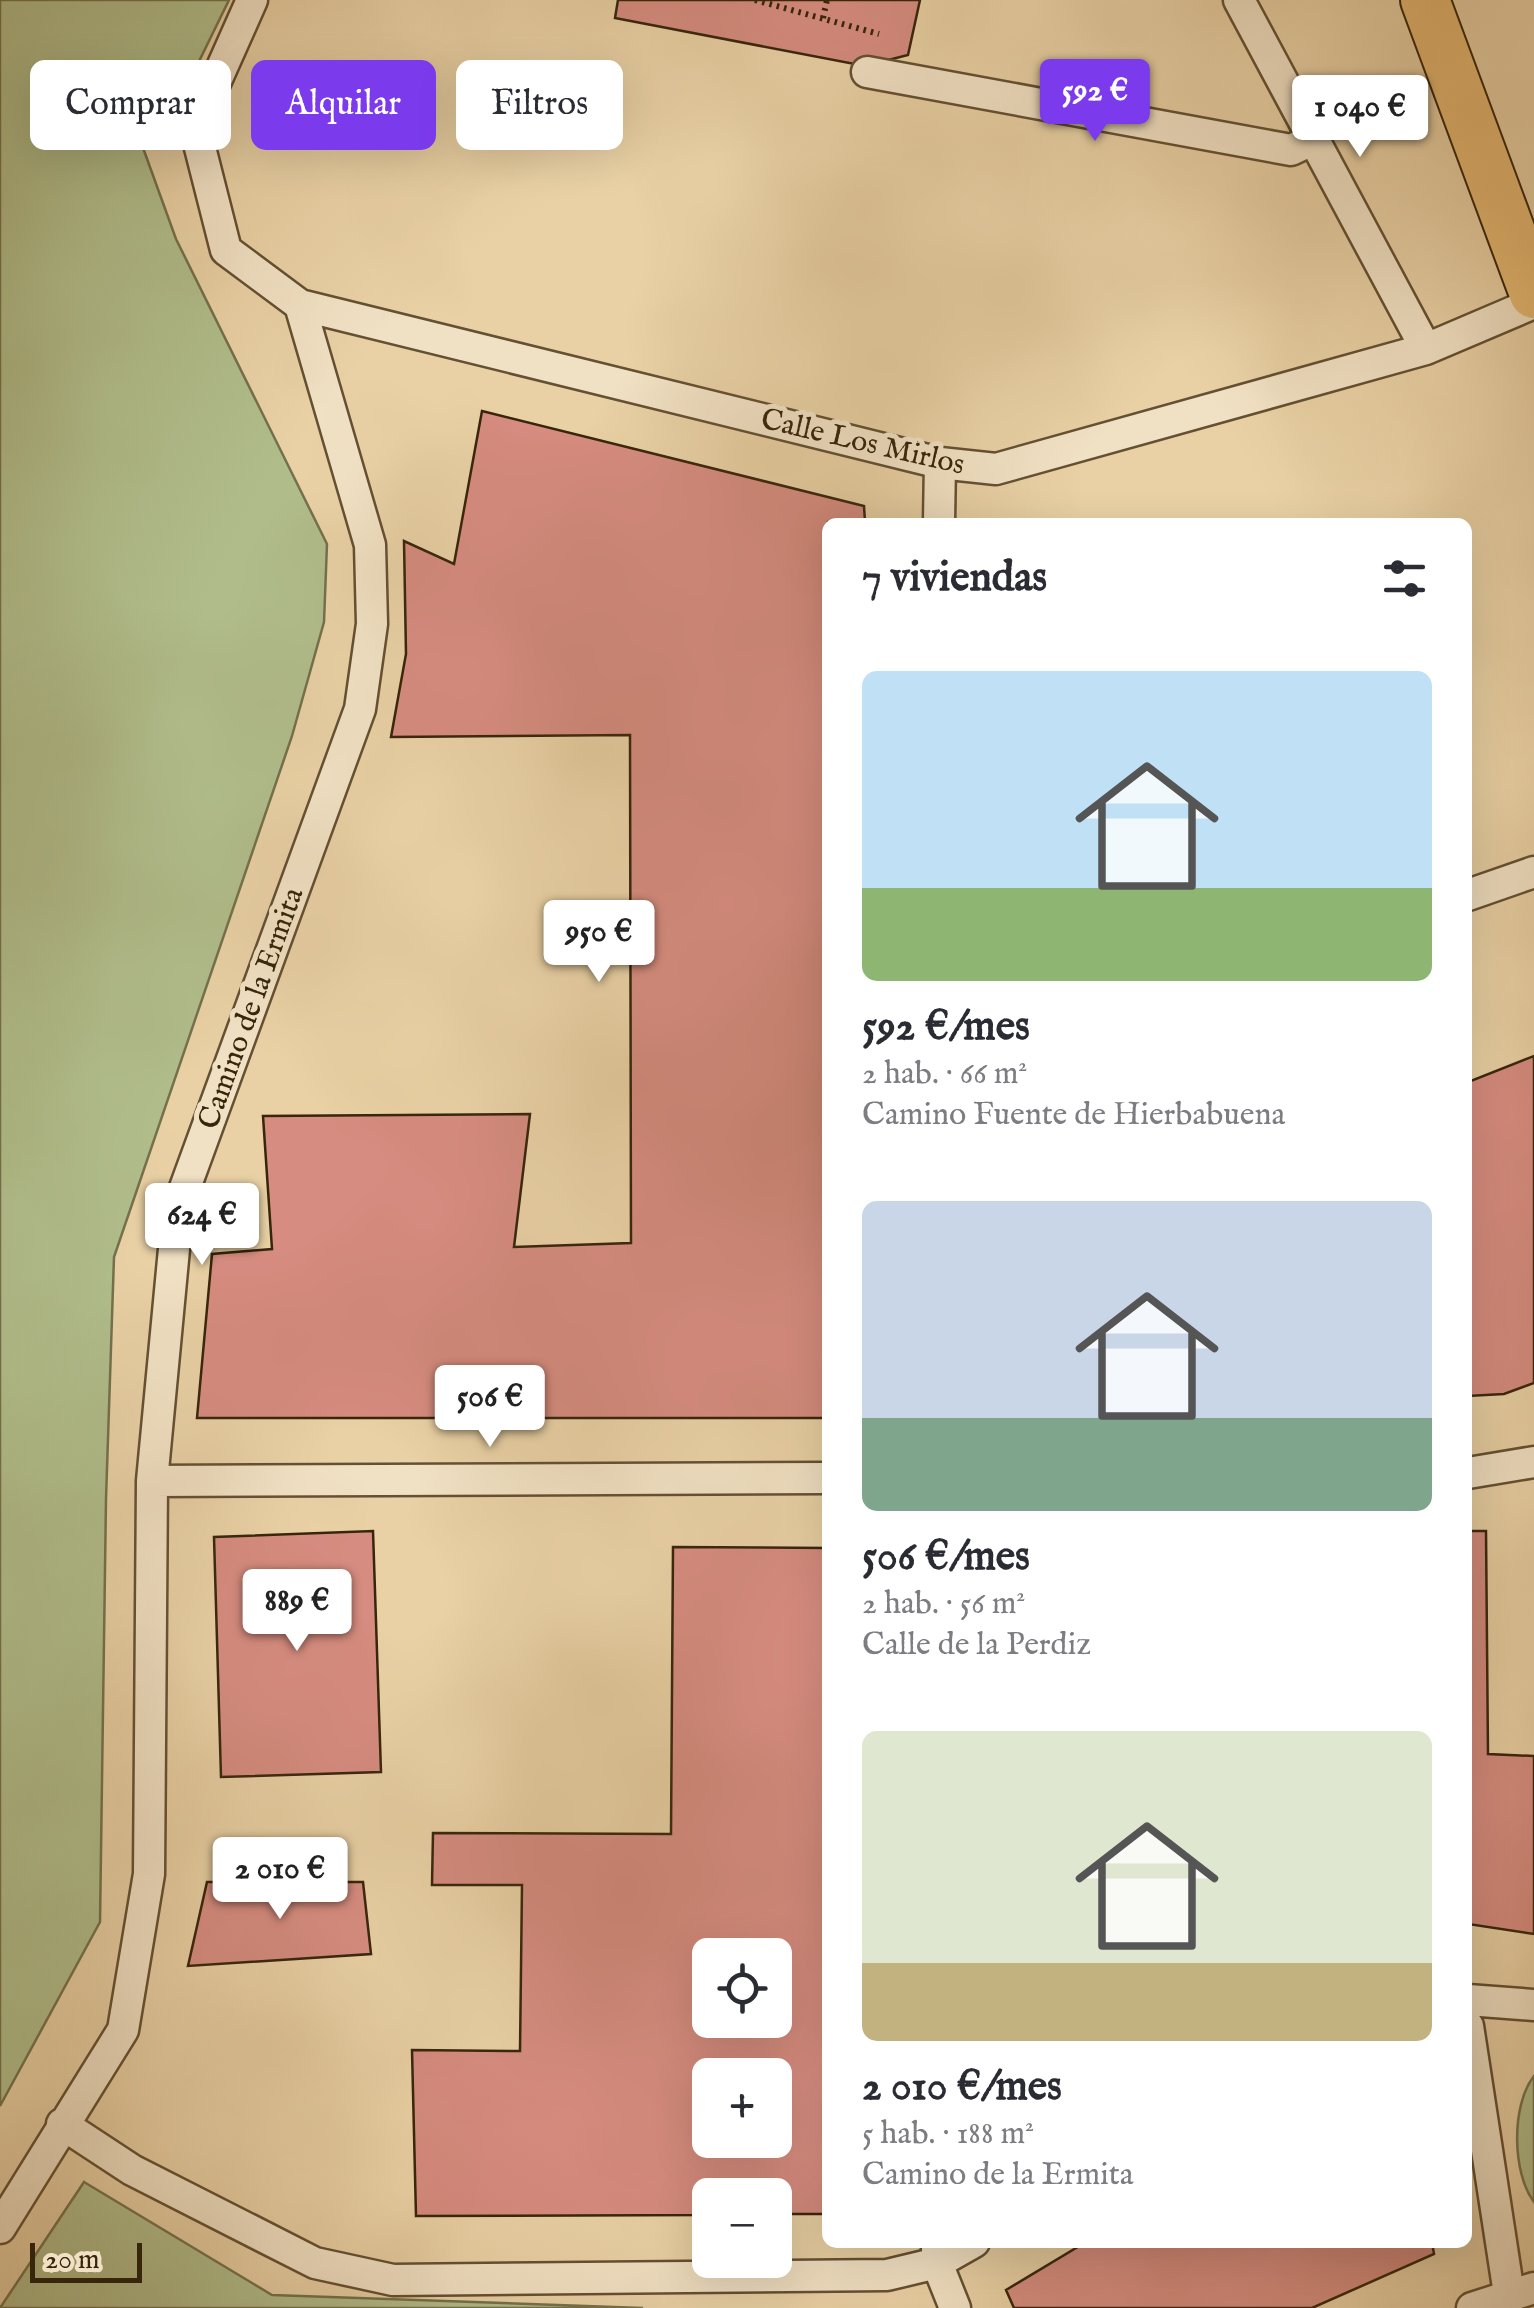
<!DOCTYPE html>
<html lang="es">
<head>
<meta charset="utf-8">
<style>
  :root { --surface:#fff; --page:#f7f7f7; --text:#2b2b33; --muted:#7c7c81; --accent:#7c3aed }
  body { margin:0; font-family:"IM FELL English",serif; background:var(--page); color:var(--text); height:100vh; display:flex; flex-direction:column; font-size:38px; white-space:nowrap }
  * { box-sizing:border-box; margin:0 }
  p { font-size:32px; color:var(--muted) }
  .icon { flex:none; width:55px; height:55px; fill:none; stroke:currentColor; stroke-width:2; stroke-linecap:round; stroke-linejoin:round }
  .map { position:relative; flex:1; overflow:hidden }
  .details { position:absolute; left:822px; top:518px; width:650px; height:1730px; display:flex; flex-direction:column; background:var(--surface); border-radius:15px; box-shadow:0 10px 40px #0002 }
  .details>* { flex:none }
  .guide { position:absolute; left:30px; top:60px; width:642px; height:90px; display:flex; gap:20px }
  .buttons { position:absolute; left:692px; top:1938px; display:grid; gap:20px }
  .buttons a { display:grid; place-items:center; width:100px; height:100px; border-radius:15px; background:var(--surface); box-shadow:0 10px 40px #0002; font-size:50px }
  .scale { position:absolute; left:30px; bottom:25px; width:112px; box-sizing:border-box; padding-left:10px; border:5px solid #37250c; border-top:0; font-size:28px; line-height:35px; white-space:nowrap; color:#37250c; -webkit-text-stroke:8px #f1e1c4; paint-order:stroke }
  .price { position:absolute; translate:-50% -85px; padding:0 22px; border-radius:10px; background:#fff; color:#222; font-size:32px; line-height:65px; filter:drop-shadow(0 2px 5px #0008) }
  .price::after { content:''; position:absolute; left:50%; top:60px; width:30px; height:22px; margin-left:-15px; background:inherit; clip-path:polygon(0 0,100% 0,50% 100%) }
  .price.selected { background:var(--accent); color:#fff }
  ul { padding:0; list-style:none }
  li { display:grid; align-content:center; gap:20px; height:530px; padding:0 40px }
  li span { display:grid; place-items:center; height:310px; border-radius:15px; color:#555 }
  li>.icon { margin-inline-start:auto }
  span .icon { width:180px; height:180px; fill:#fffc; stroke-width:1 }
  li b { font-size:42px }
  h2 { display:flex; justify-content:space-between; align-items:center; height:120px; padding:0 40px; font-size:42px }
  .chip { padding:0 35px; border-radius:15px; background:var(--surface); box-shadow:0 10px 40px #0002; font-size:35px; line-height:90px }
  .chip.selected { background:var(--accent); color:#fff }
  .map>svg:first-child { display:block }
  .green { fill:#b0bd8b; stroke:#74714c; stroke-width:2.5 }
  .building { fill:#d68c80; stroke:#37250c; stroke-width:2.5; fill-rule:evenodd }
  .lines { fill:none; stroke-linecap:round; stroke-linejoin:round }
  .street-casing { stroke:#645032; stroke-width:35 }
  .primary-casing { stroke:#37250c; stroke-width:52 }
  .path { stroke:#37250c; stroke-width:6; stroke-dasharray:2.5 5; stroke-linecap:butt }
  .street { stroke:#f1e1c4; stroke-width:30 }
  .primary { stroke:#e4b872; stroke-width:48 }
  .labels { text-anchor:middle; stroke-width:10; stroke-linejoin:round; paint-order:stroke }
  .street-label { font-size:30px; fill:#37250c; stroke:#f1e1c4 }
</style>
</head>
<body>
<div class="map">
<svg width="1534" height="2308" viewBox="0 0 1534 2308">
  <rect width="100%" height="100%" fill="#e9d1a5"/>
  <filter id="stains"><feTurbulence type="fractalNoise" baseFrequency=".002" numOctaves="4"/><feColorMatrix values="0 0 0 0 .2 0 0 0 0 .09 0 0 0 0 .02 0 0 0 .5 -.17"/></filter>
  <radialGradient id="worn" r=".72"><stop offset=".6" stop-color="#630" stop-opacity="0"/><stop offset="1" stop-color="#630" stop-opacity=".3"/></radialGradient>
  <path class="green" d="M 0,0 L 229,0 L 184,92 L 146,110 L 142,145 L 176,239 L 327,544 L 324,622 L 292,736 L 114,1257 L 106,1499 L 100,1922 L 0,2106 Z
    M 1534,2076 L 1534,2202 C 1512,2173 1511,2105 1534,2076 Z
    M 84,2182 L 272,2295 L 643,2308 L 0,2308 Z"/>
  <path class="building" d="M 618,0 L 920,0 L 908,55 L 865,66 L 615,18 Z
    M 482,411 L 864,506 L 865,522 L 828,522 L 828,1418 L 197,1418 L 212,1254 L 272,1249 L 263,1116 L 530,1114 L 514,1247 L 631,1243 L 630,735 L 391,737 L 406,654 L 404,541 L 454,564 Z
    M 1534,1056 L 1534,1383 L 1504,1394 L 1468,1396 L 1468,1082 Z
    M 373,1531 L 381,1772 L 221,1777 L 214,1537 Z
    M 1468,1531 L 1486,1531 L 1488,1754 L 1534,1756 L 1534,1934 L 1468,1924 Z
    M 673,1547 L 828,1548 L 828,2214 L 775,2214 L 775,2195 L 710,2195 L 710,2215 L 416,2216 L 412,2050 L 520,2051 L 522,1885 L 432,1885 L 433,1833 L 671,1834 ZM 710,1955 L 775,1955 L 775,2020 L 710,2020 ZM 710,2075 L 775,2075 L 775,2140 L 710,2140 Z
    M 207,1882 L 363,1882 L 371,1954 L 188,1966 Z
    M 1086,2242 L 1432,2242 L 1434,2254 L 1312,2308 L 1014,2308 L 1006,2290 Z"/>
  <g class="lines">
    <g class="street-casing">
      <path id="street" d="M 1239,0 L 1426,349
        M 867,72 L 1291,150 L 1314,139
        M 300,305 L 940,463 L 996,469 L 1426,349 L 1534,303
        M 939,522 L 940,463
        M 1468,895 L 1534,872
        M 1468,1473 L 1534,1462
        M 152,1481 L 828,1478
        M 1468,2000 L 1534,2005
        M 1468,2026 L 1509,2294
        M 62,2124 L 132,2170 L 315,2263 L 393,2280 L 887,2275 L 937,2263 L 974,2242
        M 0,2228 L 123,2030 L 149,1874 L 152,1481 L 178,1207 L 360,709 L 372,624 L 370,545 L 300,305 L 226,250 L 195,128 L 252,0
        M 937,2245 L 937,2263 L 955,2308
        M 1472,2308 L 1534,2288"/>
    </g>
    <g class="primary-casing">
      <path id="primary" d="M 1425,0 L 1534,294"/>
    </g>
    <path class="path" d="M 755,0 L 879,34
      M 823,18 L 827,0"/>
    <use href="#street" class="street"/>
    <use href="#primary" class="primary"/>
  </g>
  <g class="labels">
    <g class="street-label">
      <text transform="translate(863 441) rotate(13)" y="10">Calle Los Mirlos</text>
      <text transform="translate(250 1008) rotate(-70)" y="10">Camino de la Ermita</text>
    </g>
  </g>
  <rect width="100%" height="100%" filter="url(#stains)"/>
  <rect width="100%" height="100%" fill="url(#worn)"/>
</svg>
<div class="buttons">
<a><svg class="icon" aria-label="locate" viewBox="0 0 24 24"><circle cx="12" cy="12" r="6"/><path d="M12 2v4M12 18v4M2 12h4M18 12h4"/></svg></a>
<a>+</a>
<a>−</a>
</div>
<div class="scale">20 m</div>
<b class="price selected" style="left:1095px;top:144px">592 €</b>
<b class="price" style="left:1360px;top:160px">1 040 €</b>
<b class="price" style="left:599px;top:985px">950 €</b>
<b class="price" style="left:202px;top:1268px">624 €</b>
<b class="price" style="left:490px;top:1450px">506 €</b>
<b class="price" style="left:297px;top:1654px">889 €</b>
<b class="price" style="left:280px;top:1922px">2 010 €</b>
<div class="guide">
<a class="chip">Comprar</a>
<a class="chip selected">Alquilar</a>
<a class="chip">Filtros</a>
</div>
<section class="details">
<h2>7 viviendas<svg class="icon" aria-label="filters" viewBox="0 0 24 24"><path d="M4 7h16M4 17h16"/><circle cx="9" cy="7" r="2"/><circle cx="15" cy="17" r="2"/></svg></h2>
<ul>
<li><span style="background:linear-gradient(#bfe0f5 70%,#8fb573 0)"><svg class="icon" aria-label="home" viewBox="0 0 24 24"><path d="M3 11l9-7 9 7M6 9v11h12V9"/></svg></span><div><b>592 €/mes</b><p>2 hab. · 66 m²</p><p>Camino Fuente de Hierbabuena</p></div></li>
<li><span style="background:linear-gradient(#c9d6e8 70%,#7fa58c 0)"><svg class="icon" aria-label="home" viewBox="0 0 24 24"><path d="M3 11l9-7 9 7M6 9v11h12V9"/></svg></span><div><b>506 €/mes</b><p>2 hab. · 56 m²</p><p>Calle de la Perdiz</p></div></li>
<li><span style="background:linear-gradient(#dfe7d0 75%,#c2b280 0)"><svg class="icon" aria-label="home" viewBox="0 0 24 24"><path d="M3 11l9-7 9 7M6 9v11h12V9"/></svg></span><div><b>2 010 €/mes</b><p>5 hab. · 188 m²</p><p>Camino de la Ermita</p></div></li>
</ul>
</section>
</div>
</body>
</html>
